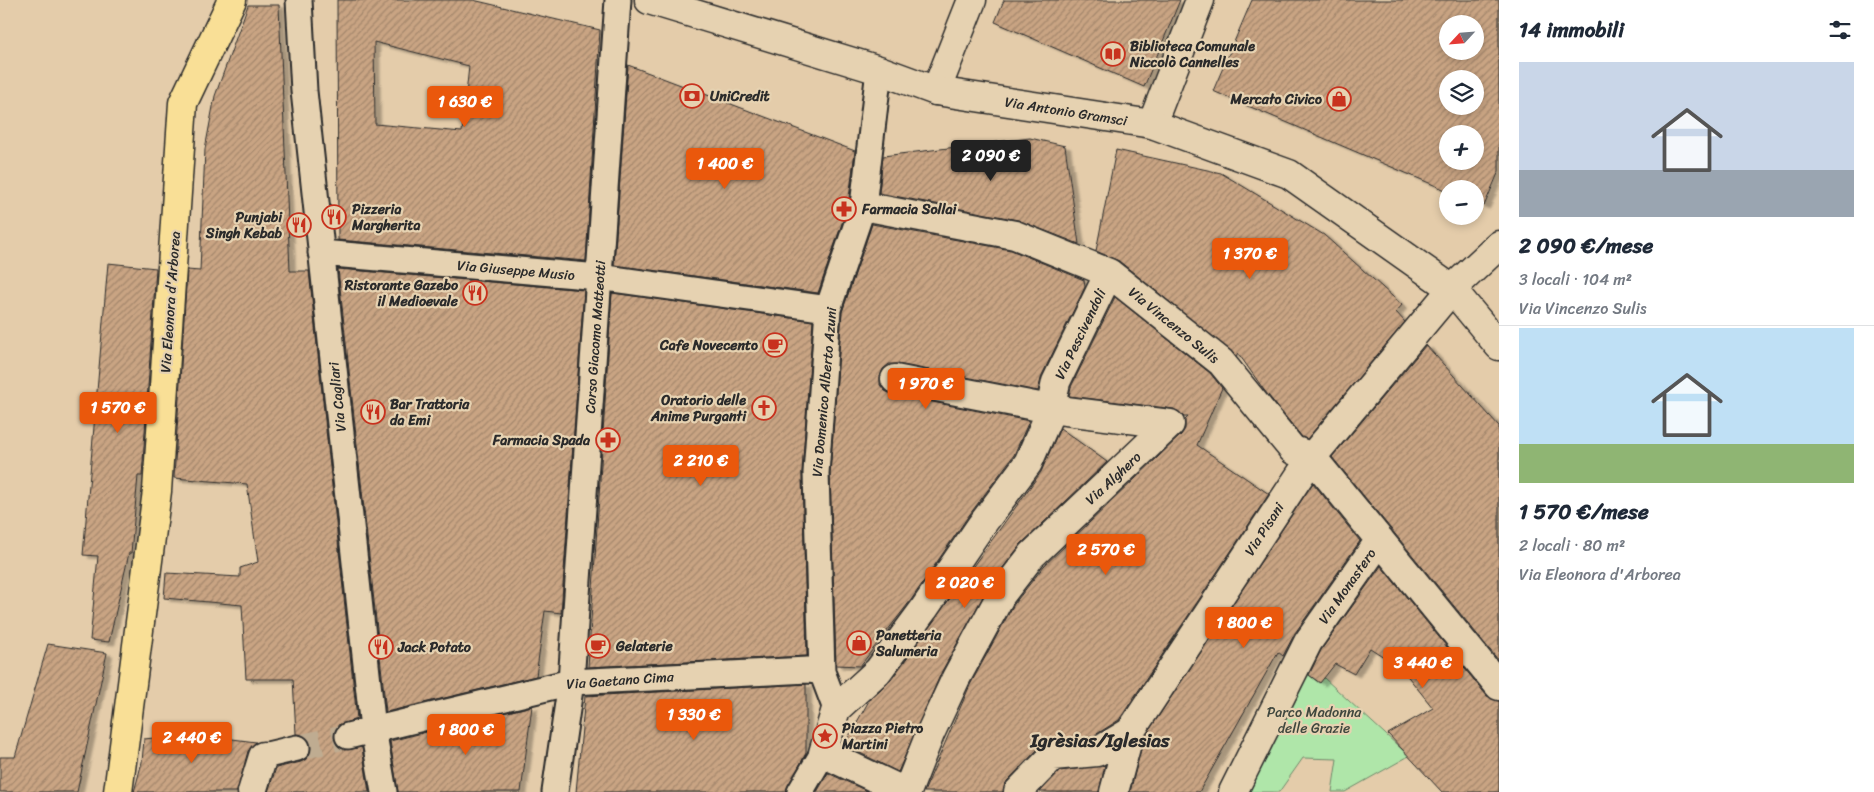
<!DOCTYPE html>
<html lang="it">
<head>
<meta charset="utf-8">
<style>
  :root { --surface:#fff; --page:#f2f2f3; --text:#1f2937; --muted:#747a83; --line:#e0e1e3; --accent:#ea580c }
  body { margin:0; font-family:Sriracha,sans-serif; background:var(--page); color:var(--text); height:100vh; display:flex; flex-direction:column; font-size:19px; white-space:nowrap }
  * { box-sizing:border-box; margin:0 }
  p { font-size:16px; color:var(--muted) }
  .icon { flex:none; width:28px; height:28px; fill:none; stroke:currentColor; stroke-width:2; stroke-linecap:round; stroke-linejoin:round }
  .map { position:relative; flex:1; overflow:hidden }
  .sheet { display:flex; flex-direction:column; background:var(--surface); width:375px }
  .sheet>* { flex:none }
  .needle { width:32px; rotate:244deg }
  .tools { position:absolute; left:1439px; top:15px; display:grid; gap:10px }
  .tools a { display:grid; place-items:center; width:45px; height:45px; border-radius:50%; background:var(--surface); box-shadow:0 2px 8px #0003; font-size:25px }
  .price { position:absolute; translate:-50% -42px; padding:0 11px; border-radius:5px; background:var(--accent); color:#fff; font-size:16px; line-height:32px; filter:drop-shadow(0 1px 2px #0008) }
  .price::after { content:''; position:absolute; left:50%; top:30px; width:15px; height:11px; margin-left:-8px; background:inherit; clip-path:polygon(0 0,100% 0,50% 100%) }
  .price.selected { background:#222; color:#fff }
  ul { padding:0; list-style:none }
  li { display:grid; align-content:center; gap:10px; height:265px; padding:0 20px }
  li+li { border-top:1px solid var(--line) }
  li span { display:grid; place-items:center; height:155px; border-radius:0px; color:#555 }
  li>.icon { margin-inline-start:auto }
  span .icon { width:90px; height:90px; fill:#fffc; stroke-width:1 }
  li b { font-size:21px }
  h2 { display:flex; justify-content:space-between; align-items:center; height:60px; padding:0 20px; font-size:21px }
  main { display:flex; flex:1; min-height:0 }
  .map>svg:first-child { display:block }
  .green { fill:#afe6a9; stroke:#6d886a }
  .building { fill:url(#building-hatch); stroke:#2b2b2b; fill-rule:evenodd; filter:url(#shadow) }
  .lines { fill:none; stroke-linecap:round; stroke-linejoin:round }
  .pedestrian-tunnel { stroke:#bfac91; stroke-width:25; stroke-dasharray:25 12; stroke-linecap:butt }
  .pedestrian-casing { stroke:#2b2b2b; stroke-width:29 }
  .minor-casing { stroke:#2b2b2b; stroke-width:31 }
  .secondary-casing { stroke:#2b2b2b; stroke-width:31 }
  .primary-casing { stroke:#2b2b2b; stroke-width:31 }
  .pedestrian { stroke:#e6d2b1; stroke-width:25 }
  .minor { stroke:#e6d2b1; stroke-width:28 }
  .secondary { stroke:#e6d2b1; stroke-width:28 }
  .primary { stroke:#f9df96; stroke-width:28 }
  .labels { text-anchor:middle; stroke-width:4.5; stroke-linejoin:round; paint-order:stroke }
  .poi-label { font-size:14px; font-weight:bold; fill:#2b2b2b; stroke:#e6d2b1; text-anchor:start }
  .street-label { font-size:14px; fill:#2b2b2b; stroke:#e6d2b1 }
  .park-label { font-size:14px; fill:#3f473e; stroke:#e6d2b1 }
  .district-label { font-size:19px; font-weight:bold; fill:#2b2b2b; stroke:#e6d2b1 }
</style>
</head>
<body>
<main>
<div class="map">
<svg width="1499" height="792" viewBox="0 0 1499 792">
  <defs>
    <pattern id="building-hatch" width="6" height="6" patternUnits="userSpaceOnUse" patternTransform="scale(1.25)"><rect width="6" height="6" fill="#c9a483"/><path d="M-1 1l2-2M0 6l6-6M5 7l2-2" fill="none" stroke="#a3866b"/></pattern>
    <filter id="shadow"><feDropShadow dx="5.5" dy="3" stdDeviation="1" flood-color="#0004"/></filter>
  </defs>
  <rect width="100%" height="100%" fill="#e4ccaa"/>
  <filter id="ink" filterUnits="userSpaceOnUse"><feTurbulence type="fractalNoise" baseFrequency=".02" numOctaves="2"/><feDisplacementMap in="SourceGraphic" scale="10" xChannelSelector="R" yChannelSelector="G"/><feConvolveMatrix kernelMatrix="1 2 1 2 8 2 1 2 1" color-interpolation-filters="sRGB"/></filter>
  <g filter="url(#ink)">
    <path class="green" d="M 1301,669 L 1319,683 L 1324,678 L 1409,756 L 1345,792 L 1332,792 L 1337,759 L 1303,758 L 1279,792 L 1237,792 Z"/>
    <path class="building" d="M 337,0 L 473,0 L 600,30 L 586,261 L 338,240 ZM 374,42 L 469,66 L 462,132 L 375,124 Z
      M 1004,0 L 1180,0 L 1144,87 L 995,22 Z
      M 1252,0 L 1499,0 L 1499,171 L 1484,206 L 1475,202 L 1475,189 L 1448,189 L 1448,191 L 1213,91 ZM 1448,24 L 1475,24 L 1475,51 L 1448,51 ZM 1448,79 L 1475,79 L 1475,106 L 1448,106 ZM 1448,134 L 1475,134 L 1475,161 L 1448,161 Z
      M 248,5 L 279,5 L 290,271 L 309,271 L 357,719 L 338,725 L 334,732 L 334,739 L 337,746 L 344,750 L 362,747 L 369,792 L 268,792 L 276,768 L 301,762 L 307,758 L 311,752 L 308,739 L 296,734 L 293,679 L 246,679 L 242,605 L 164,598 L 166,573 L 240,577 L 240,568 L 258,562 L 247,484 L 174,478 L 187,270 L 200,271 L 205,149 L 215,96 Z
      M 628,65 L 855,151 L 848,206 L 818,293 L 614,265 Z
      M 1030,138 L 1065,146 L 1079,244 L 1018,220 L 879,193 L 883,156 Z
      M 1116,150 L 1221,173 L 1324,235 L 1402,305 L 1396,312 L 1405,322 L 1307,439 L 1302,437 L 1264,390 L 1238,353 L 1236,356 L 1119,261 L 1096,251 Z
      M 872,224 L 1011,250 L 1084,280 L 1085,287 L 1042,375 L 1038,391 L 898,364 L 889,364 L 883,369 L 880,377 L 880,385 L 885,391 L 892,394 L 1029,421 L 1014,455 L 967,518 L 911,600 L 860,666 L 836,665 L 830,473 L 842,312 Z
      M 108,263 L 156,268 L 142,476 L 138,476 L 131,553 L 129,553 L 109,642 L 90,640 L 98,556 L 83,555 Z
      M 338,269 L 584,290 L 561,613 L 545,611 L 536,676 L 386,712 Z
      M 612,293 L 813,321 L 802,473 L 807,656 L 588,667 Z
      M 1115,297 L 1210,373 L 1222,388 L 1197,445 L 1269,494 L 1119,720 L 1092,737 L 1052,740 L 1042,745 L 1007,781 L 1003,792 L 924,792 L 970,685 L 1014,604 L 1044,566 L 1181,435 L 1185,429 L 1185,420 L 1188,417 L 1184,417 L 1174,409 L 1069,396 L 1071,387 Z
      M 1426,345 L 1499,426 L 1499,661 L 1332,457 Z
      M 1060,428 L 1107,462 L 1021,544 L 989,586 L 942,671 L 898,772 L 844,745 L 870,699 L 891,680 L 1041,472 Z
      M 1313,483 L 1360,541 L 1295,633 L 1283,656 L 1278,652 L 1199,792 L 1130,792 L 1144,738 Z
      M 1381,566 L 1487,696 L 1499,701 L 1499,792 L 1442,792 L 1388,734 L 1433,708 L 1401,668 L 1370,648 L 1354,674 L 1335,664 L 1320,683 L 1309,675 L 1321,650 Z
      M 48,644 L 107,653 L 77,792 L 0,792 L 0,757 L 15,757 Z
      M 806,684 L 806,753 L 786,792 L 576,792 L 585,696 Z
      M 532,706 L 521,792 L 398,792 L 390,741 Z
      M 193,734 L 256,742 L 248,751 L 237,792 L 134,792 L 142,762 L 144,739 Z
      M 1105,765 L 1099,792 L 1040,792 L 1060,771 Z
      M 828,773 L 869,792 L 817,792 Z"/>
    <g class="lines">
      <path class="pedestrian-tunnel" d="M 297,748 L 348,736"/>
      <g class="pedestrian-casing">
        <path id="pedestrian" d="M 299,0 L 304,91 L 373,729 L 384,792
          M 321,253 L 599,277 L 828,309
          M 822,672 L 816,473 L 828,309 L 863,206 L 879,70
          M 348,736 L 571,682 L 808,670 L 822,672 L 836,709
          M 263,756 L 297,748
          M 555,792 L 571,682 L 618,0
          M 800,792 L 823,753"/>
      </g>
      <g class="minor-casing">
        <path id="minor" d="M 936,91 L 972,0
          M 1152,124 L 1200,0
          M 863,206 L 1015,235 L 1109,273 L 1221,362 L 1293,450 L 1312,457 L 1499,686
          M 895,379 L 1050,409 L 1170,424
          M 252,792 L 263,756
          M 905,792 L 823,753 L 836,709 L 878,671 L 924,609 L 980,527 L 1028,463 L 1049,415 L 1056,382 L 1109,273
          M 907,792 L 930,734 L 956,678 L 1001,595 L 1032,555 L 1170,424
          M 1018,792 L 1053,756 L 1097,752 L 1130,732
          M 1114,792 L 1130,732 L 1312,457 L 1452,289
          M 1233,792 L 1308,642 L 1380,540"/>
      </g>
      <g class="secondary-casing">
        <path id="secondary" d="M 649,0 L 879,70 L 936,91 L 1152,124 L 1289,174 L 1452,289 L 1499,346
          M 1452,289 L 1499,245"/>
      </g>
      <g class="primary-casing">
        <path id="primary" d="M 118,792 L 157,491 L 183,103 L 232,0"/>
      </g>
      <use href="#pedestrian" class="pedestrian"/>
      <use href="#minor" class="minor"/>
      <use href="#secondary" class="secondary"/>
      <use href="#primary" class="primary"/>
    </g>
  </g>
  <defs>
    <g id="library-ring" transform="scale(1.25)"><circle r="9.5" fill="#e6d2b1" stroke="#c8321e" stroke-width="1.5"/><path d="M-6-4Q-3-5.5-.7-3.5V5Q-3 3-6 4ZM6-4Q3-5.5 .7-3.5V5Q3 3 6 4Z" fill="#c8321e"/></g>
    <g id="bank-ring" transform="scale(1.25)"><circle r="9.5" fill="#e6d2b1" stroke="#c8321e" stroke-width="1.5"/><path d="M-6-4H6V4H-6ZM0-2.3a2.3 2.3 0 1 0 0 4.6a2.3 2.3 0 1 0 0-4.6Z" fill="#c8321e"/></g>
    <g id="shop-ring" transform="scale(1.25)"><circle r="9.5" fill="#e6d2b1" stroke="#c8321e" stroke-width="1.5"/><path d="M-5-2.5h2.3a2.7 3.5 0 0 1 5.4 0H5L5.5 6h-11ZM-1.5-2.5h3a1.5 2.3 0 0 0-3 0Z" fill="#c8321e"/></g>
    <g id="pharmacy-ring" transform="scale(1.25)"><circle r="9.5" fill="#e6d2b1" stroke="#c8321e" stroke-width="1.5"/><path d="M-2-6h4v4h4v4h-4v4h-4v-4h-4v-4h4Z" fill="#c8321e"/></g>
    <g id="restaurant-ring" transform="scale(1.25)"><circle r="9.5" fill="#e6d2b1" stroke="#c8321e" stroke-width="1.5"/><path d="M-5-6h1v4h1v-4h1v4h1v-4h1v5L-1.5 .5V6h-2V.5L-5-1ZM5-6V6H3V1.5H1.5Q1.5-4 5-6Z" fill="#c8321e"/></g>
    <g id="cafe-ring" transform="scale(1.25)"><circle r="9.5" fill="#e6d2b1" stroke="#c8321e" stroke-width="1.5"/><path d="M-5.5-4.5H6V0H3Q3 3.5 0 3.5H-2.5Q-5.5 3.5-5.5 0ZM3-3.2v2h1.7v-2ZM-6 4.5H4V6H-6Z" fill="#c8321e"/></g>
    <g id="church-ring" transform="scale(1.25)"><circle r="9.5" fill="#e6d2b1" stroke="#c8321e" stroke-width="1.5"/><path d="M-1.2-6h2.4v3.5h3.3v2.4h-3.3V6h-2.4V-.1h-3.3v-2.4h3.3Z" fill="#c8321e"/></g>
    <g id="sight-ring" transform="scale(1.25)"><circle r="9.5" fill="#e6d2b1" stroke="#c8321e" stroke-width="1.5"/><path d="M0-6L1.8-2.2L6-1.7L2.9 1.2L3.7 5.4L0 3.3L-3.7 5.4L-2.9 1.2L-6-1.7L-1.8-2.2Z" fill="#c8321e"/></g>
  </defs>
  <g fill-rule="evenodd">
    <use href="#library-ring" x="1113" y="54"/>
    <use href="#bank-ring" x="692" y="96"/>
    <use href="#shop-ring" x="1339" y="99"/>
    <use href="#pharmacy-ring" x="844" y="209"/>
    <use href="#restaurant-ring" x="334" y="217"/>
    <use href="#restaurant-ring" x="299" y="225"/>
    <use href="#restaurant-ring" x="475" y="293"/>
    <use href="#cafe-ring" x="775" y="345"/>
    <use href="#church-ring" x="764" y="408"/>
    <use href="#restaurant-ring" x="373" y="412"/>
    <use href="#pharmacy-ring" x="608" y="440"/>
    <use href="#shop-ring" x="859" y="643"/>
    <use href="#cafe-ring" x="598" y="646"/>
    <use href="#restaurant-ring" x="381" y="647"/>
    <use href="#sight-ring" x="825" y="736"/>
  </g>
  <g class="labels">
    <g class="poi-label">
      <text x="1130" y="51">Biblioteca Comunale<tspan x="1130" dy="16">Niccolò Cannelles</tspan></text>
      <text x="710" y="101">UniCredit</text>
      <text x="1322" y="104" text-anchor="end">Mercato Civico</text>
      <text x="352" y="214">Pizzeria<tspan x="352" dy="16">Margherita</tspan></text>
      <text x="862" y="214">Farmacia Sollai</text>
      <text x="282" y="222" text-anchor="end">Punjabi<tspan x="282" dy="16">Singh Kebab</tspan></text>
      <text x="458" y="290" text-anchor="end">Ristorante Gazebo<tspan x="458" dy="16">il Medioevale</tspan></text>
      <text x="758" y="350" text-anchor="end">Cafe Novecento</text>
      <text x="746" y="405" text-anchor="end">Oratorio delle<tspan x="746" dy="16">Anime Purganti</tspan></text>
      <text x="390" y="409">Bar Trattoria<tspan x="390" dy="16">da Emi</tspan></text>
      <text x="590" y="445" text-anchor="end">Farmacia Spada</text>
      <text x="876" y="640">Panetteria<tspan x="876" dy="16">Salumeria</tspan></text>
      <text x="616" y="651">Gelaterie</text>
      <text x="398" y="652">Jack Potato</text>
      <text x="842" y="733">Piazza Pietro<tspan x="842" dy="16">Martini</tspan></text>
    </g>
    <g class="street-label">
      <text transform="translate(1066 111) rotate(9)" y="5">Via Antonio Gramsci</text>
      <text transform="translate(516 270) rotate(5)" y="5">Via Giuseppe Musio</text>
      <text transform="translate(170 302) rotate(-86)" y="5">Via Eleonora d'Arborea</text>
      <text transform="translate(1174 325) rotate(39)" y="5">Via Vincenzo Sulis</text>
      <text transform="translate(1080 334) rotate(-64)" y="5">Via Pescivendoli</text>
      <text transform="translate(595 337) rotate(-86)" y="5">Corso Giacomo Matteotti</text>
      <text transform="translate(824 392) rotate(-85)" y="5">Via Domenico Alberto Azuni</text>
      <text transform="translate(337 397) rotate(-96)" y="5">Via Cagliari</text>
      <text transform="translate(1113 478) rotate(-43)" y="5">Via Alghero</text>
      <text transform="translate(1264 529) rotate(-57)" y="5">Via Pisani</text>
      <text transform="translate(1347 586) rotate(-55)" y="5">Via Monastero</text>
      <text transform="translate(620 680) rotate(-4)" y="5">Via Gaetano Cima</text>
    </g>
    <g class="park-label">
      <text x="1314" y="717">Parco Madonna<tspan x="1314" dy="16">delle Grazie</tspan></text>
    </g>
    <g class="district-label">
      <text x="1100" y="747">Igrèsias/Iglesias</text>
    </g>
  </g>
</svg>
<div class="tools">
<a><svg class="needle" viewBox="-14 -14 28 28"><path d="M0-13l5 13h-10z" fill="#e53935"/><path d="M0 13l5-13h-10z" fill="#747a83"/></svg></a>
<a><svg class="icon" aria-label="layers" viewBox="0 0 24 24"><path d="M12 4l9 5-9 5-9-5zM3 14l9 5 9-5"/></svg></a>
<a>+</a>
<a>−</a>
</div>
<b class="price" style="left:465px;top:128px">1 630 €</b>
<b class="price selected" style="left:991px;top:182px">2 090 €</b>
<b class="price" style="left:725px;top:190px">1 400 €</b>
<b class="price" style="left:1250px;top:280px">1 370 €</b>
<b class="price" style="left:926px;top:410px">1 970 €</b>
<b class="price" style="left:118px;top:434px">1 570 €</b>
<b class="price" style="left:701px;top:487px">2 210 €</b>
<b class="price" style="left:1106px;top:576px">2 570 €</b>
<b class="price" style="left:965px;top:609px">2 020 €</b>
<b class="price" style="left:1244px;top:649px">1 800 €</b>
<b class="price" style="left:1423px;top:689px">3 440 €</b>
<b class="price" style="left:694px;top:741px">1 330 €</b>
<b class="price" style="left:466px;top:756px">1 800 €</b>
<b class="price" style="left:192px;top:764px">2 440 €</b>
</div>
<section class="sheet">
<h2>14 immobili<svg class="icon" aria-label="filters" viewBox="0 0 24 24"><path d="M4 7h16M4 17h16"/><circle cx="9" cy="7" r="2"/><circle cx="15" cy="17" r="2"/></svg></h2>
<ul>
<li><span style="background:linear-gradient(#c9d6e8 70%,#9aa5b1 0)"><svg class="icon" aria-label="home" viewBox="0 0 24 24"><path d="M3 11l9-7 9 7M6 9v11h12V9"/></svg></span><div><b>2 090 €/mese</b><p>3 locali · 104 m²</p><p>Via Vincenzo Sulis</p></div></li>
<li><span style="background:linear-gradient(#bfe0f5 75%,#8fb573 0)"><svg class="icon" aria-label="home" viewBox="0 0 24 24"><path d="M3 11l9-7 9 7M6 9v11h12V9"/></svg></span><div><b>1 570 €/mese</b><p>2 locali · 80 m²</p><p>Via Eleonora d'Arborea</p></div></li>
</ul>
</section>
</main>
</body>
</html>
